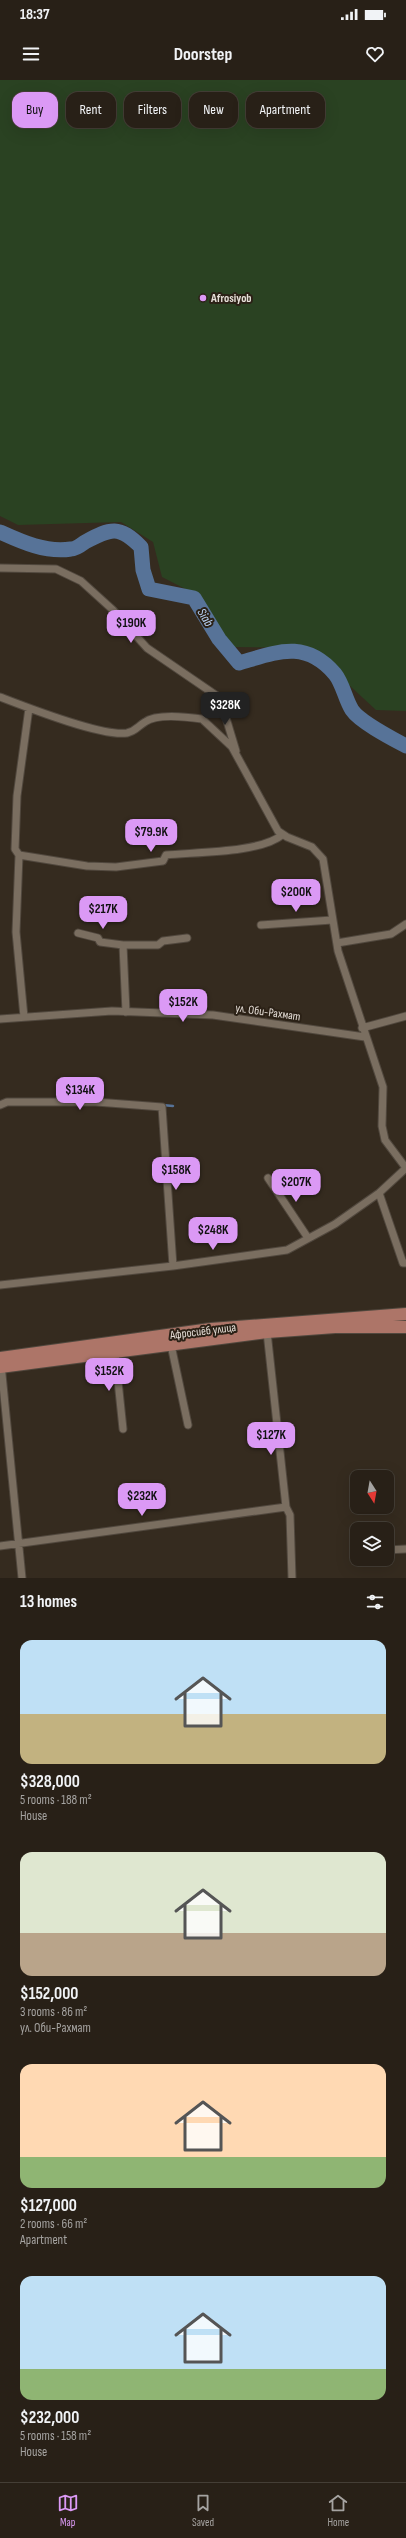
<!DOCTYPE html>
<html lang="en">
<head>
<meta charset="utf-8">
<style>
  :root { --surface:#282017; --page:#342d24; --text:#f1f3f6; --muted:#a5a3a1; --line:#443e36; --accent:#db99f5 }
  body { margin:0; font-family:"Sofia Sans Condensed",sans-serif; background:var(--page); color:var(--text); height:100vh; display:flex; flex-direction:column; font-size:15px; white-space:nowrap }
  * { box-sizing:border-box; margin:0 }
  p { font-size:13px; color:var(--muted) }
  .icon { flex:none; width:22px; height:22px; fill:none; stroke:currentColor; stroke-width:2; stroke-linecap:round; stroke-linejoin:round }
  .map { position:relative; height:1498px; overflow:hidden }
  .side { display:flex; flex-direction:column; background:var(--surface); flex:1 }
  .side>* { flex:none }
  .guide { position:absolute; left:12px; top:12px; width:382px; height:36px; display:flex; gap:8px }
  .needle { width:26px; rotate:169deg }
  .tools { position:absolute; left:350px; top:1390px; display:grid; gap:8px }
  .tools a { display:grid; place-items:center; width:44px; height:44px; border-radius:8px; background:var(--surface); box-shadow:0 4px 16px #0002,0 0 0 1px var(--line); font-size:20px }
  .price { position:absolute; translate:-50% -34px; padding:0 9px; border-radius:8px; background:var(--accent); color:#111; font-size:13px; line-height:26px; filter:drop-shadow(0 1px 2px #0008) }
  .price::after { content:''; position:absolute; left:50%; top:24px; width:12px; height:9px; margin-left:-6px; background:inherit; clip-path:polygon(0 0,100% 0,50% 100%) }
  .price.on { background:#222; color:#fff }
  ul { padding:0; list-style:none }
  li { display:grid; align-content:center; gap:8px; height:212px; padding:0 20px }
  li span { display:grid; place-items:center; height:124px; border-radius:12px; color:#555 }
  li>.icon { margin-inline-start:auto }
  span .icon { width:72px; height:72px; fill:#fffc; stroke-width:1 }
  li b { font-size:17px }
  h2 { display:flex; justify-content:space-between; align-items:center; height:48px; padding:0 20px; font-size:17px }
  .pill { padding:0 14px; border-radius:12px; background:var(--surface); box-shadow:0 4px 16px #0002,0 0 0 1px var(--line); font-size:14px; line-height:36px }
  .pill.on { background:var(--accent); color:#111 }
  .status { display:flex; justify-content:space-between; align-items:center; height:28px; padding:0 20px; background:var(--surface); direction:ltr }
  .status svg { height:11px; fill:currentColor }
  header { display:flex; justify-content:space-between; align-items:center; height:52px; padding:0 20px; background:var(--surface); font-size:18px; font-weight:700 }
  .dock { display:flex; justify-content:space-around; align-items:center; height:56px; border-top:1px solid var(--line); background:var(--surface); font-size:11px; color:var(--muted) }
  .dock a { display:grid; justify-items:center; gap:2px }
  .dock .on { color:var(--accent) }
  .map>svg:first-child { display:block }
  .green { fill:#2a4222 }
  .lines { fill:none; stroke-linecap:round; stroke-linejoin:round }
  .stream { stroke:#577398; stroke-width:2.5 }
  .river { stroke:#577398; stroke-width:15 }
  .minor-casing { stroke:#51483e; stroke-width:9 }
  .primary-casing { stroke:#51483e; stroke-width:14 }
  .minor { stroke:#7a6e60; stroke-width:7 }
  .primary { stroke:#ad7568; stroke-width:12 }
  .poi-dot { fill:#db99f5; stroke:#2b2116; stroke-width:1.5 }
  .labels { text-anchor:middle; stroke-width:4; stroke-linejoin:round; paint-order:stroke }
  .poi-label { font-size:12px; font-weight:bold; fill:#e6dfd8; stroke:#2b2116; text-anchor:start }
  .street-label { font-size:12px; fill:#e6dfd8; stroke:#2b2116 }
  .water-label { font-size:13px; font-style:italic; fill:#bbd6fa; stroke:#2b2116 }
</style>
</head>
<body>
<div class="status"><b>18:37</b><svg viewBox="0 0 49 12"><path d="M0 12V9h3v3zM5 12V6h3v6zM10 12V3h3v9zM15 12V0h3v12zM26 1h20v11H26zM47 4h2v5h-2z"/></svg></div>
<header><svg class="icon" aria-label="menu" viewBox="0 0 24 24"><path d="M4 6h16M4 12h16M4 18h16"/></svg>Doorstep<svg class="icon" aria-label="heart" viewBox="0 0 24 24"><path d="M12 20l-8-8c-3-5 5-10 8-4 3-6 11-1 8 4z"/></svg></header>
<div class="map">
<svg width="406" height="1498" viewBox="0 0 406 1498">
  <rect width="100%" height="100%" fill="#352b1f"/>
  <path class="green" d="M 0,0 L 406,0 L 406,631 L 376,630 L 309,568 L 231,567 L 201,517 L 162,497 L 153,462 L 121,442 L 18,445 L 0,436 Z"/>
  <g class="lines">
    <path class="stream" d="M 162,1025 L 173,1026"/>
    <path class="river" d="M 0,452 C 22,462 46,473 71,469 C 76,469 81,465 85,462 C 111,448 119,445 141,467 L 143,490 L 149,509 L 194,518 L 219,559 L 239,583 C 277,572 305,559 335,594 C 343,604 345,619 352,630 C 360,642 393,659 406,666"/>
    <g class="minor-casing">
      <path id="minor" d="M 0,488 L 56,489 L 81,501 L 113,530 L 147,568 L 220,618 L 236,671
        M 0,617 C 26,627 102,657 127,653 C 136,651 138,646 145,642 C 157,633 188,637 202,639 L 232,667 L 278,751 L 287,757 L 312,767 L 323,779 L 338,871 L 383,1007 L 382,1046 L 385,1060 L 406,1088
        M 19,775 L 87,786 L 116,787 L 163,781 L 166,775 C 196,772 260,773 282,755
        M 261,845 L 332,840
        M 78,853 L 98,858 L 100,862 L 123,865
        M 337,863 L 391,854 L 406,844
        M 126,932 L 123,865 L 158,865 L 163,861 L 187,858
        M 24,937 L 16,852 L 19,775 L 15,769 L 17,716 L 29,628
        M 0,939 L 112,931 L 213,935 L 365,957
        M 362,948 L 406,936
        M 0,1025 L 7,1022 L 96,1022 L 162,1027 L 173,1186
        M 268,1098 L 308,1158
        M 379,1113 L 403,1183 L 406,1183
        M 0,1205 L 173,1186 L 287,1170 L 335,1144 L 379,1113 L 406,1088
        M 267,1252 L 286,1427 L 290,1435 L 292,1498
        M 171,1265 L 188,1345
        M 115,1272 L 123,1349
        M 1,1284 L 22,1498
        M 0,1466 L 286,1427
        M 387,1470 L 406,1469"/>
    </g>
    <g class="primary-casing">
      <path id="primary" d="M 0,1278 L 211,1249 L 406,1234
        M 0,1287 L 267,1252 L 335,1247 L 406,1247"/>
    </g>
    <use href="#minor" class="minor"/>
    <use href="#primary" class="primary"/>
  </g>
  <circle class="poi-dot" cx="203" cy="218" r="4"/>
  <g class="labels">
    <g class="poi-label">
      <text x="211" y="222">Afrosiyob</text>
    </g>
    <g class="street-label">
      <text transform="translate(268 932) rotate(8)" y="4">ул. Оби-Рахмат</text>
      <text transform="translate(203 1251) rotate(-7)" y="4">Афросиёб улица</text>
    </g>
    <g class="water-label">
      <text transform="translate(206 537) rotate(58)" y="5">Siab</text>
    </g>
  </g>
</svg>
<div class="tools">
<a><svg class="needle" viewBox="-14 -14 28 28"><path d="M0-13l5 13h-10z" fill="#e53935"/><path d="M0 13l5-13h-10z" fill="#a5a3a1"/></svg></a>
<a><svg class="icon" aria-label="layers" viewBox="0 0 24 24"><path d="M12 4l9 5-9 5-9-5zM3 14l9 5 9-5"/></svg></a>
</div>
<b class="price" style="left:131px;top:564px">$190K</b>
<b class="price on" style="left:225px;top:646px">$328K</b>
<b class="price" style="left:151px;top:773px">$79.9K</b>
<b class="price" style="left:296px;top:833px">$200K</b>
<b class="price" style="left:103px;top:850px">$217K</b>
<b class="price" style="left:183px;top:943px">$152K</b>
<b class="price" style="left:80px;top:1031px">$134K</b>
<b class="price" style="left:176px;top:1111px">$158K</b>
<b class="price" style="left:296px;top:1123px">$207K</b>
<b class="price" style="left:213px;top:1171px">$248K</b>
<b class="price" style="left:109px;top:1312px">$152K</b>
<b class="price" style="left:271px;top:1376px">$127K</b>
<b class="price" style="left:142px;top:1437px">$232K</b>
<div class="guide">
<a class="pill on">Buy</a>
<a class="pill">Rent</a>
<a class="pill">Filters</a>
<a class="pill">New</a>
<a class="pill">Apartment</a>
</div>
</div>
<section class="side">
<h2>13 homes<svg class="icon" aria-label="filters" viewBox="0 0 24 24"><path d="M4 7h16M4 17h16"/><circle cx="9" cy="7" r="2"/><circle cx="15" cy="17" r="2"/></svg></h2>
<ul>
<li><span style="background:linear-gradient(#bfe0f5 60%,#c2b280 0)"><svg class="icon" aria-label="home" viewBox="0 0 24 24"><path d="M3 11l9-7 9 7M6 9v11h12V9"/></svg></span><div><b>$328,000</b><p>5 rooms · 188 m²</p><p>House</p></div></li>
<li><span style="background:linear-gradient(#dfe7d0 65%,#b9a48a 0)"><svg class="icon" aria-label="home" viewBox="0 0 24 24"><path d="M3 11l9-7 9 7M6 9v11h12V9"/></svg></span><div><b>$152,000</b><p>3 rooms · 86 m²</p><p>ул. Оби-Рахмат</p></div></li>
<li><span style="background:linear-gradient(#ffd9b3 75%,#8fb573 0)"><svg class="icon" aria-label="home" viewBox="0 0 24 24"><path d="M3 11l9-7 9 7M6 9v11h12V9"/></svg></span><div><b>$127,000</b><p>2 rooms · 66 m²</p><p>Apartment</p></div></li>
<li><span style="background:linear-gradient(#bfe0f5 75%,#8fb573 0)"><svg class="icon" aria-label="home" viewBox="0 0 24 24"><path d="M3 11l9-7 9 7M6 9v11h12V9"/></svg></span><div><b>$232,000</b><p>5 rooms · 158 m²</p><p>House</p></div></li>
</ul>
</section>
<nav class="dock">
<a class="on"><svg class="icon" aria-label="map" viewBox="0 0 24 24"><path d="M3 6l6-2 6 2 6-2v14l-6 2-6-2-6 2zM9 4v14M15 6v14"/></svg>Map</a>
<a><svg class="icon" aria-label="saved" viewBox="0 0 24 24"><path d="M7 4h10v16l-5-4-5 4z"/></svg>Saved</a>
<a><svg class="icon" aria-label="home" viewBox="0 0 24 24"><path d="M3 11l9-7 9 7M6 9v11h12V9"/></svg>Home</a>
</nav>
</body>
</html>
